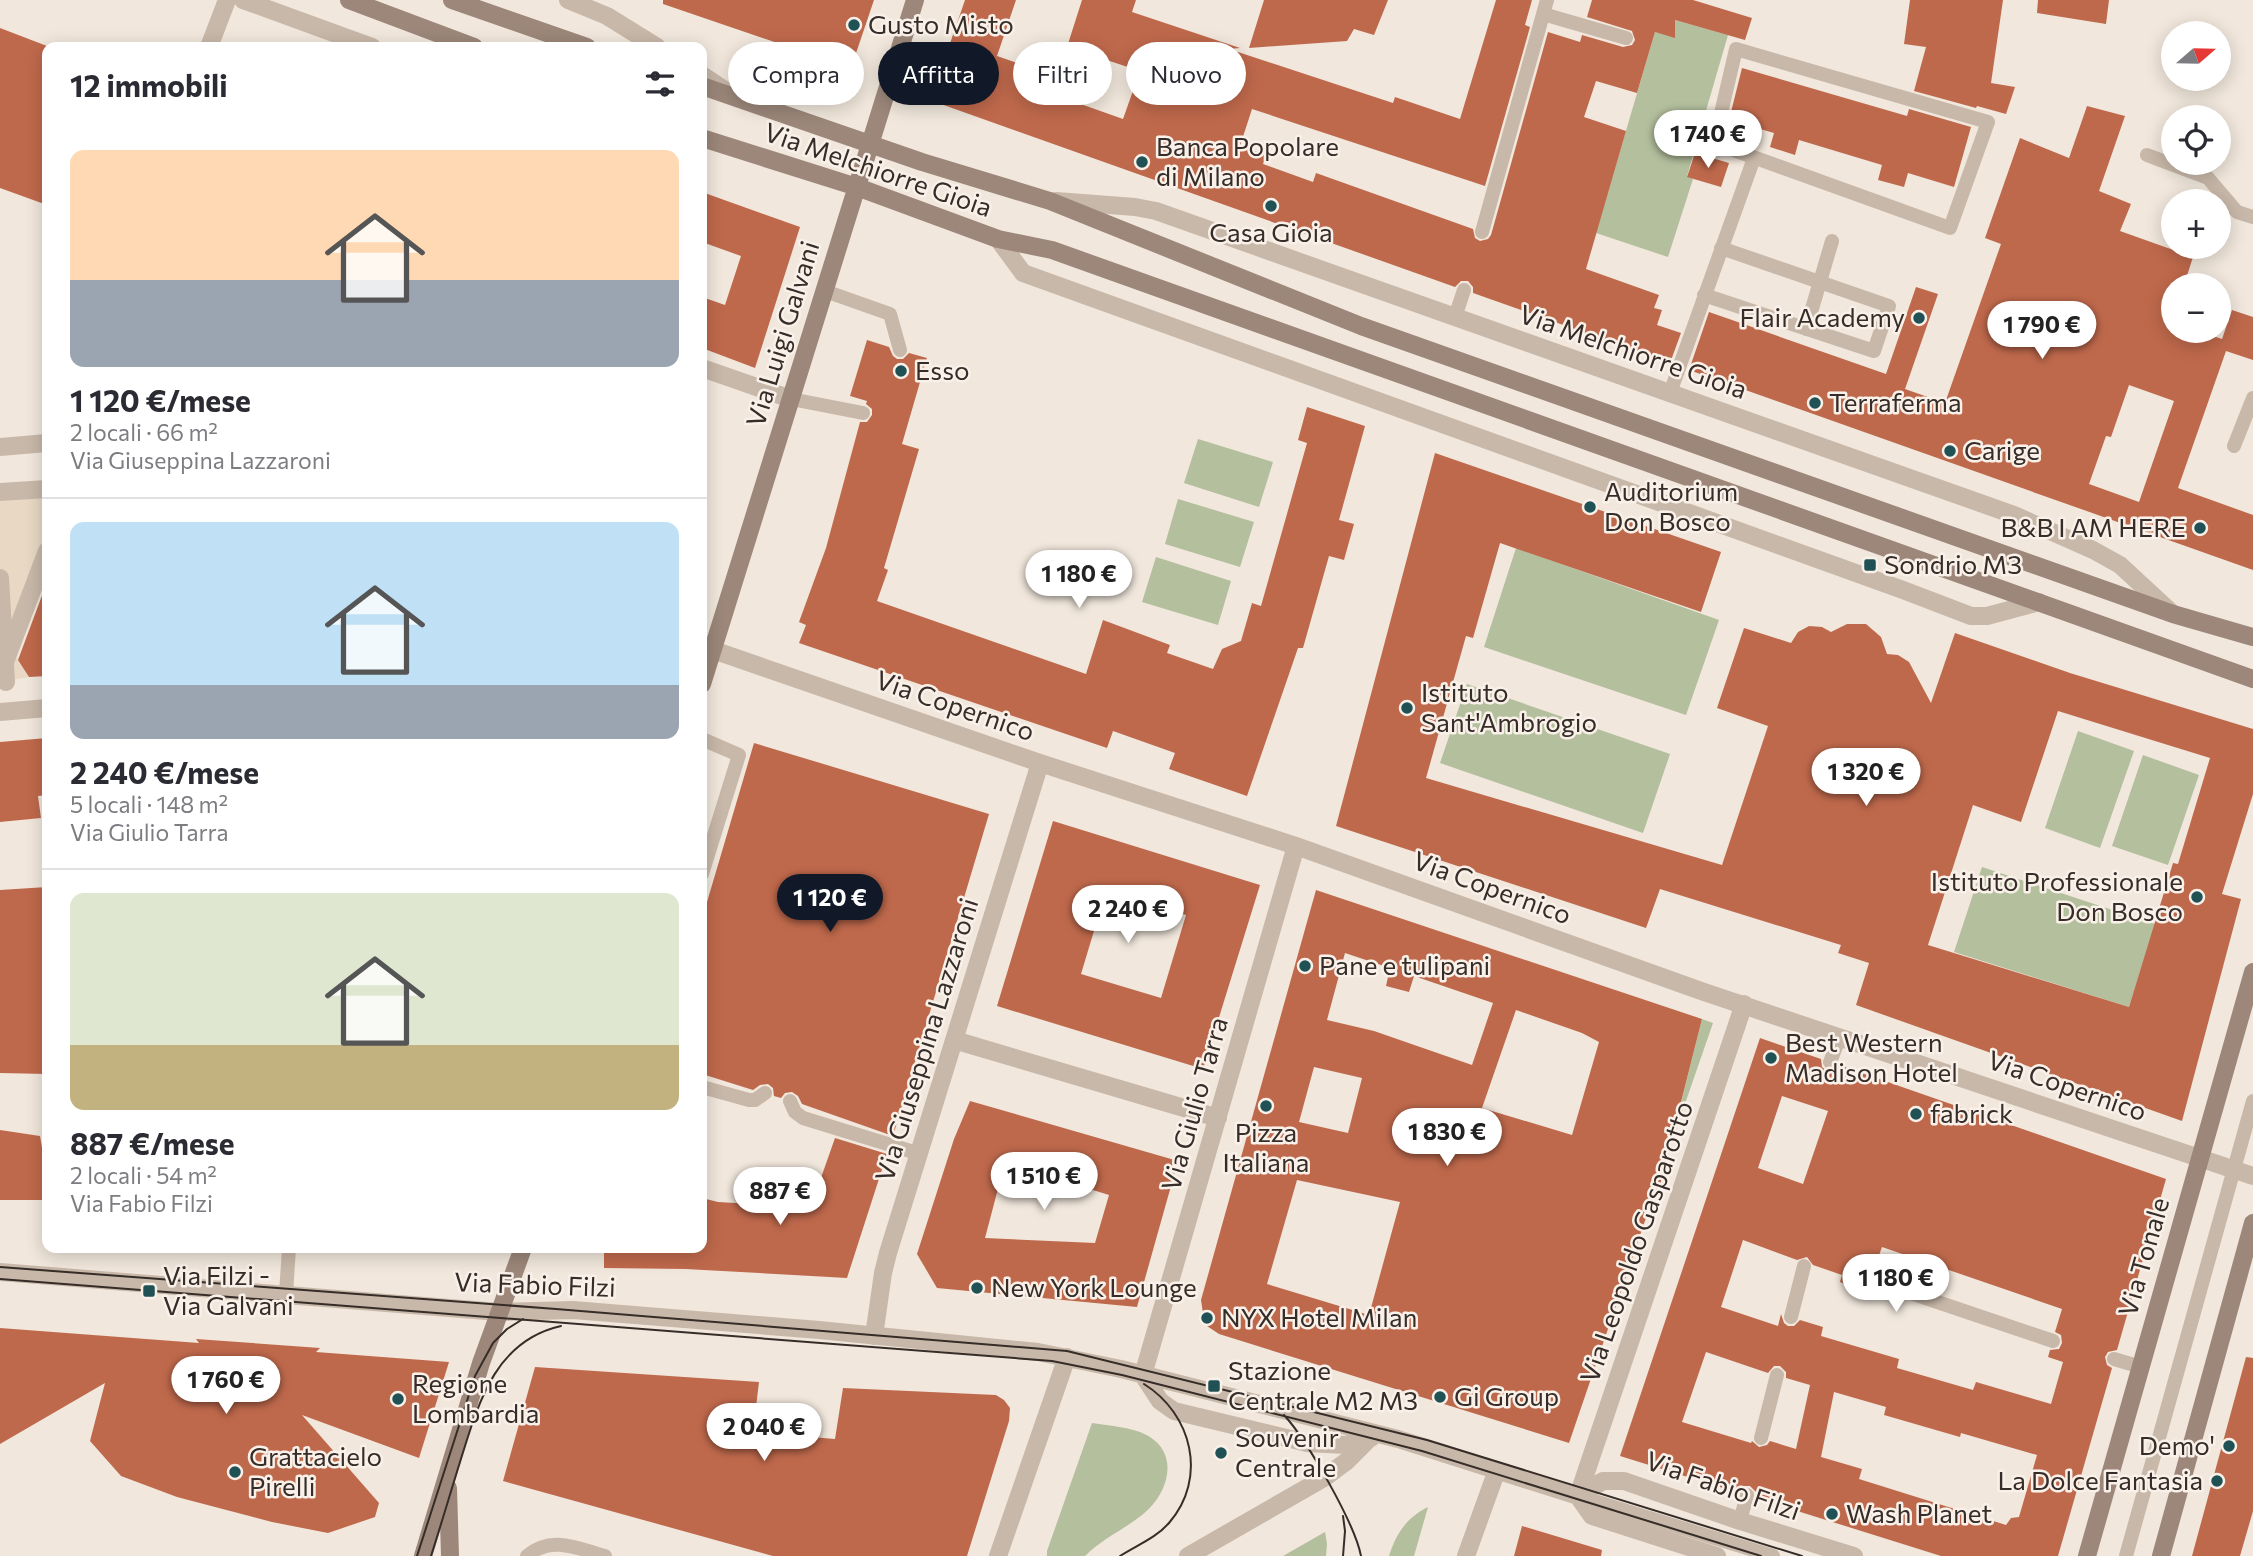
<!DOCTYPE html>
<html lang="it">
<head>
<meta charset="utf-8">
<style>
  :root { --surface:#fff; --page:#f7f7f7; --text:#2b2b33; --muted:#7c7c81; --line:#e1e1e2; --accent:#111827 }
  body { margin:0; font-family:Commissioner,sans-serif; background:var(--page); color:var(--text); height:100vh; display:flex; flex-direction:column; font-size:26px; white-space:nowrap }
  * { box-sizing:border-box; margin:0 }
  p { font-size:23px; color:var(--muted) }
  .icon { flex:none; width:38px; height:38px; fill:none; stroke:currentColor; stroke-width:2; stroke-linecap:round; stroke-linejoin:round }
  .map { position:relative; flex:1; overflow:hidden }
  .sheet { position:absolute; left:42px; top:42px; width:665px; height:1211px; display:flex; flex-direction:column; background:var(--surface); border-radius:14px; box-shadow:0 4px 18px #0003 }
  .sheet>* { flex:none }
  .guide { position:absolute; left:728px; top:42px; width:665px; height:63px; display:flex; gap:14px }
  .needle { width:46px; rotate:70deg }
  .tools { position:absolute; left:2161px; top:21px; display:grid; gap:14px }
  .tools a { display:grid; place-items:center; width:70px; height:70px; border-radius:50%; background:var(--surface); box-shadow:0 4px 18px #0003; font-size:35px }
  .price { position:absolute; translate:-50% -60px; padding:0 16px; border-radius:24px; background:#fff; color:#222; font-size:23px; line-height:46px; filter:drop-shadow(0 2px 4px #0008) }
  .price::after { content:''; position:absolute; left:50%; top:42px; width:21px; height:16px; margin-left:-10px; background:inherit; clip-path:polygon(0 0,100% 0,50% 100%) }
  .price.active { background:var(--accent); color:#fff }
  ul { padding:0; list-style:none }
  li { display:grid; align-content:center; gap:14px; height:371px; padding:0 28px }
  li+li { border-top:2px solid var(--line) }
  li span { display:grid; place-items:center; height:217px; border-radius:14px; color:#555 }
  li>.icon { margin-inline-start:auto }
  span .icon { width:126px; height:126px; fill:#fffc; stroke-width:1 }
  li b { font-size:30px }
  h2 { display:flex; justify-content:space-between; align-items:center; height:84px; padding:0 28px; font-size:30px }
  .tag { padding:0 24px; border-radius:32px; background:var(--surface); box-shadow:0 4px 18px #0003; font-size:24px; line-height:63px }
  .tag.active { background:var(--accent); color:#fff }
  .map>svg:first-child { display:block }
  .green { fill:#b3bf9d }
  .plaza { fill:#e8d8c4 }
  .building { fill:#bf694c; fill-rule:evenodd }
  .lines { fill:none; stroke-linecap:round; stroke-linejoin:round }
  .lane { stroke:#c8b8a9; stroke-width:14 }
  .street { stroke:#c8b8a9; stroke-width:18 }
  .secondary { stroke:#9c877a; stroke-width:18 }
  .tram { stroke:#362d28; stroke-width:2 }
  .poi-dot { fill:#205155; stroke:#f9f1e9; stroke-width:2.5 }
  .labels { text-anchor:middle; stroke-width:5; stroke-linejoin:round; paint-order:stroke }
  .poi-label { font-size:26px; fill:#362d28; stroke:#f9f1e9; text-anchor:start }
  .street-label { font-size:26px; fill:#362d28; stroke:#f9f1e9 }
</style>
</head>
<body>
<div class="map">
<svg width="2253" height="1556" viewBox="0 0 2253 1556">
  <rect width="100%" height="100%" fill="#f1e7dc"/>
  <path class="green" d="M 1675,20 L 1728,35 L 1687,176 L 1693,179 L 1668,257 L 1596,233 L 1655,32 L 1675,37 Z
    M 1198,439 L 1273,462 L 1259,507 L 1184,483 Z
    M 1178,499 L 1254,522 L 1240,567 L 1165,544 Z
    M 1516,548 L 1719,620 L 1686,715 L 1484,647 Z
    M 1156,557 L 1231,581 L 1218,625 L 1142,602 Z
    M 1467,684 L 1670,754 L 1643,833 L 1440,763 Z
    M 2078,731 L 2134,751 L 2100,848 L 2045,828 Z
    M 2143,755 L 2199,775 L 2168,865 L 2112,846 Z
    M 1982,867 L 2155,924 L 2129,1007 L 1954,952 Z
    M 1702,1019 L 1713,1023 L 1670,1147 Z
    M 1092,1423 C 1109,1426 1135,1427 1150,1437 C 1181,1457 1166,1497 1142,1515 C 1123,1530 1102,1539 1085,1556 L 1047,1556 L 1047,1551 Z
    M 1428,1507 L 1414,1556 L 1389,1556 C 1396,1534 1406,1518 1428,1507 Z
    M 1325,1532 L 1327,1544 L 1326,1556 L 1283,1556 Z"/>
  <path class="plaza" d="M 47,489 L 47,570 L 15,655 L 29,677 L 0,682 L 0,492 Z"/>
  <path class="building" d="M 663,0 L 874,0 L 851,68 L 663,4 Z
    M 965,0 L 1016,0 L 997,56 L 1064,79 L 1058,96 L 1123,119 L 1140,71 L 1067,47 L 1082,0 L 1136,0 L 1132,12 L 1240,48 L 1229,49 L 1393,103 L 1395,97 L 1460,119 L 1496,0 L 1532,0 L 1525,25 L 1530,27 L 1485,186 L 1252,109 L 1240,146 L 1266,155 L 1263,164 L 1313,182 L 1316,173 L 1473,229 L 1475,238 L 1480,241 L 1488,239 L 1491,235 L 1548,32 L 1580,42 L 1582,35 L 1623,47 L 1632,45 L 1635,40 L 1632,31 L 1587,17 L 1592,0 L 1693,0 L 1752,18 L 1745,40 L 1675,20 L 1675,38 L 1655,32 L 1637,93 L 1596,81 L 1584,117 L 1626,131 L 1586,269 L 1659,295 L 1654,308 L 1662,310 L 1657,325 L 1681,333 L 1670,363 L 1473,293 L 1473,287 L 1468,281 L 1461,281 L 1455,287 L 938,103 L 945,84 L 937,81 Z
    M 1264,0 L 1388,0 L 1374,35 L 1354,29 L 1347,41 L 1249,48 Z
    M 1910,0 L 2003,0 L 1991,83 L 2015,87 L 2006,114 L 1977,106 L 1976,108 L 1914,91 L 1926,47 L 1904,44 Z
    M 2038,0 L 2109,0 L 2106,24 L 2037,13 Z
    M 0,28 L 47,46 L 47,205 L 0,188 Z
    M 1742,68 L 1907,116 L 1909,109 L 1971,127 L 1954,187 L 1908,173 L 1904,187 L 1878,180 L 1882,165 L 1799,140 L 1795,155 L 1770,147 L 1774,133 L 1729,120 Z
    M 2087,106 L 2125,116 L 2099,191 L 2131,204 L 2120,231 L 2193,257 L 2184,285 L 2174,285 L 2174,331 L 2198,331 L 2222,339 L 2232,310 L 2253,317 L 2253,360 L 2226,351 L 2178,488 L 2253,515 L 2253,570 L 1689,370 L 1709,312 L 1886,374 L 1916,287 L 1938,294 L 1905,389 L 1945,403 L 2001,244 L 1985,238 L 2020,138 L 2069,158 ZM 2129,385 L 2174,401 L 2139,502 L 2089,484 L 2106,436 L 2111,437 Z
    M 1695,153 L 1729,163 L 1721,187 L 1687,177 Z
    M 702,192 L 800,227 L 755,368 L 702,348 L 702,297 L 725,305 L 741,256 L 702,242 Z
    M 867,340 L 889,347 L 893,356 L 897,359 L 903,359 L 909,353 L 927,358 L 902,444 L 919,449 L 884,568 L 888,570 L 877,601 L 1086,674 L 1103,620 L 1170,645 L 1167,653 L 1213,669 L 1222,649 L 1241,641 L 1252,603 L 1261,606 L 1307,443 L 1298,440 L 1307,407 L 1365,426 L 1339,520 L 1354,524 L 1344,560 L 1329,556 L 1303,648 L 1298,648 L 1247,796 L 1169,769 L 1175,753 L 1113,731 L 1107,748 L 799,643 L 806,625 L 799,622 L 826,548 L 860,422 L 867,422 L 872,415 L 872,409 L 866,404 L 867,401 L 850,396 Z
    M 1435,453 L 1721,552 L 1701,612 L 1500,543 L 1473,638 L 1466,636 L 1426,778 L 1722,865 L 1768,726 L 1717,708 L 1744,628 L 1791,643 L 1798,632 L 1809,626 L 1822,627 L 1831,632 L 1847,624 L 1866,624 L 1881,637 L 1887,654 L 1898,655 L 1909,662 L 1931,703 L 1955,633 L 2070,673 L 2253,729 L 2253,794 L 2222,894 L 2241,899 L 2182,1121 L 1856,1005 L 1869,963 L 1838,953 L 1841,945 L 1660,889 L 1646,928 L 1336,826 ZM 2058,711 L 2210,758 L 2178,864 L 2173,863 L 2129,1007 L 1928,945 L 1973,805 L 2021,822 Z
    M 47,582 L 47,676 L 29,677 L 18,660 Z
    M 47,738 L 47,795 L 38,796 L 41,818 L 0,822 L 0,742 Z
    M 754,743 L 989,814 L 893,1136 L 802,1104 L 798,1096 L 792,1092 L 785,1093 L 781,1098 L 774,1096 L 773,1088 L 768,1084 L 760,1085 L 753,1090 L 702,1074 L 702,919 Z
    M 1053,821 L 1260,885 L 1203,1069 L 997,1006 ZM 1106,891 L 1186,915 L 1161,998 L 1081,974 Z
    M 47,887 L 47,1074 L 0,1073 L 0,890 Z
    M 1316,890 L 1702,1019 L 1653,1213 L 1648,1212 L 1569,1443 L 1219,1334 L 1207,1326 L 1204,1320 L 1201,1300 ZM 1345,953 L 1390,968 L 1386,986 L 1409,992 L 1414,976 L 1493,1003 L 1472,1065 L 1374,1031 L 1327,1020 ZM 1516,1010 L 1582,1033 L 1599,1042 L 1572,1135 L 1482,1108 ZM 1314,1067 L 1362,1078 L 1348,1133 L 1299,1122 ZM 1297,1180 L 1400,1202 L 1369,1315 L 1267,1284 Z
    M 1760,1038 L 1821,1059 L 1822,1067 L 1827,1071 L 1835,1070 L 1839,1065 L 2166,1179 L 2117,1350 L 2108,1352 L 2105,1357 L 2107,1365 L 2112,1368 L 2058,1556 L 1941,1556 L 1756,1498 L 1756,1492 L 1750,1486 L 1744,1486 L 1736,1492 L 1620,1456 ZM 1782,1096 L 1828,1111 L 1803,1184 L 1758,1168 ZM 1743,1240 L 1797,1260 L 1807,1257 L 1813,1265 L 1842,1275 L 1840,1282 L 1866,1292 L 1882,1247 L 2062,1309 L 2055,1332 L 2061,1335 L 2062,1343 L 2059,1349 L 2050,1350 L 2048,1357 L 2063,1362 L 2051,1404 L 1976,1382 L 1973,1390 L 1897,1368 L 1899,1359 L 1821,1336 L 1823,1327 L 1800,1320 L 1794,1326 L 1788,1326 L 1784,1323 L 1781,1314 L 1778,1326 L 1721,1307 ZM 1706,1352 L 1768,1373 L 1774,1366 L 1780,1366 L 1786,1372 L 1786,1378 L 1810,1385 L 1796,1449 L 1770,1441 L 1767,1445 L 1759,1447 L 1752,1441 L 1751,1443 L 1682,1422 ZM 1834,1392 L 1886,1407 L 1884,1415 L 1960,1437 L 1961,1433 L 2037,1455 L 2019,1517 L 2011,1518 L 2006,1525 L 1859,1479 L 1862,1469 L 1821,1457 Z
    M 970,1101 L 1178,1161 L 1137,1307 L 937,1288 L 917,1254 L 954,1139 ZM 1004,1166 L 1035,1172 L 1109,1195 L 1095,1243 L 985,1238 Z
    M 0,1130 L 40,1136 L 45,1165 L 47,1164 L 47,1200 L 0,1200 Z
    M 835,1138 L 887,1154 L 847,1278 L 686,1269 L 604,1268 L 604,1248 L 702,1248 L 702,1198 L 718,1202 L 752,1204 L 816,1192 Z
    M 0,1328 L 199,1343 L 196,1339 L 320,1348 L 316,1352 L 449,1362 L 419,1458 L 302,1415 L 379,1503 L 375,1517 L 328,1533 L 272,1522 L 177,1497 L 121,1476 L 90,1441 L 105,1383 L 0,1444 Z
    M 2246,1357 L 2253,1358 L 2253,1511 L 2240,1556 L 2192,1556 Z
    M 535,1367 L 759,1382 L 753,1432 L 835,1439 L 843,1388 L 996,1395 L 1004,1400 L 1010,1408 L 1009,1421 L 967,1556 L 773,1556 L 503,1481 Z
    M 1522,1526 L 1602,1550 L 1601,1556 L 1514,1556 Z"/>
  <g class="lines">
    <path class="lane" d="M 1543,14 L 1626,38
      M 1736,49 L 1988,122 L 1950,228 L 1714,143 Z
      M 2147,155 L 2208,178 L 2237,212 L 2253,217
      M 1482,232 L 1547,0
      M 825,291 L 890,314 L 900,350
      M 1704,295 L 1874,351 L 1889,306 L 1721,248
      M 1455,317 L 1464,290
      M 1806,329 L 1832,241
      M 1670,393 L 1754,158
      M 791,399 L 863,413
      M 2234,446 L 2253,398
      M 702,739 L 739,755 L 702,874
      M 1830,1062 L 1840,1037
      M 702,1087 L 749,1100 L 755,1100 L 765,1093
      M 790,1101 L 795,1112 L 803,1118 L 920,1154
      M 1887,1285 L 2053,1341
      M 286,1294 L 289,1248
      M 1791,1317 L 1804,1266
      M 2114,1359 L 2141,1367
      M 1761,1438 L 1777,1375
      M 1578,1496 L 1773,1556
      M 1740,1521 L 1747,1495
      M 527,1556 C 551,1535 577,1548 605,1556
      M 2126,1556 L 2253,1101"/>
    <path class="street" d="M 243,0 L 372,47
      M 568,0 L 607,16 L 657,47
      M 209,47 L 227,0
      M 702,75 L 726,91
      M 1056,201 L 1135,207 L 1156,211 L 2014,515 L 2093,550 L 2120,565 L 2173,614
      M 998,239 L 1023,273 L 1903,590 L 1971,616 L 1987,616 L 2039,602
      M 702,368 L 791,399
      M 0,447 L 47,443
      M 0,492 L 47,489
      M 0,578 L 6,682
      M 702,651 L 713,650 L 1040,763 L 1296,846 L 1704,992 L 2253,1176
      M 5,662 L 47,551
      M 0,712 L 47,708
      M 954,1040 L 1218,1118
      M 0,1272 L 499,1312 L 573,1310 L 819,1330 L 1038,1352 L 1121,1369 L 1398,1439 L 1578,1496 L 1592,1516 L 1717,1556
      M 874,1336 L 883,1273 L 888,1253 L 1040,763
      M 1143,1375 L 1296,846
      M 1143,1375 L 1160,1401 L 1174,1411 L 1307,1443 L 1346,1445 L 1371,1438
      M 1578,1496 L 1744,1004
      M 1578,1496 L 1603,1481 L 1624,1481 L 1740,1521 L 1854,1556
      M 998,1556 L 1067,1357
      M 1188,1556 L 1324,1478 L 1347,1461 L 1367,1441
      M 1466,1556 L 1497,1470"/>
    <path class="secondary" d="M 349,0 L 474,47
      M 452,0 L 587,47
      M 702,86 L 922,162 L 1050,201 L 1361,326 L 2173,614 L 2253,637
      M 702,138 L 857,187 L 998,239 L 1052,250 L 2253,679
      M 702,684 L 915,0
      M 448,1488 L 450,1556
      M 423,1556 L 481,1363 L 523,1248
      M 2087,1556 L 2253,972
      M 2161,1556 L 2253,1223"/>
    <path class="tram" d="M 0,1267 L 556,1309 L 1067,1351 L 1427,1440 L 1802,1556
      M 0,1279 L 1052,1361 L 1122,1375 L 1422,1451 L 1761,1556
      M 1284,1415 C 1307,1440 1355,1524 1361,1556
      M 1343,1516 L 1345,1531 L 1343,1556
      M 417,1556 L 475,1376 L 493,1343 L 507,1329 L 523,1319
      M 431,1556 C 441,1525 450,1494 460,1462 C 478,1405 494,1341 561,1326
      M 1120,1556 C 1137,1545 1156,1538 1169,1523 C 1208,1478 1192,1414 1144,1384"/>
  </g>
  <g class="poi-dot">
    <circle cx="854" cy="25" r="7"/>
    <circle cx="1142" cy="162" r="7"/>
    <circle cx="1271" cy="206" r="7"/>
    <circle cx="1919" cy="318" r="7"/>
    <circle cx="901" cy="371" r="7"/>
    <circle cx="1815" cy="403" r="7"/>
    <circle cx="1950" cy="451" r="7"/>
    <circle cx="1590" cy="507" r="7"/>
    <circle cx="2200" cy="528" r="7"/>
    <rect x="1863" y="558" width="14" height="14" rx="3.5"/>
    <circle cx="1407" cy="708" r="7"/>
    <circle cx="2197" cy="897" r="7"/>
    <circle cx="1305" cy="966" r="7"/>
    <circle cx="1771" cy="1058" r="7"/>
    <circle cx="1266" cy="1106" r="7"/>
    <circle cx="1916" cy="1114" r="7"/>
    <circle cx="977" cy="1288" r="7"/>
    <rect x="142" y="1284" width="14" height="14" rx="3.5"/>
    <circle cx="1207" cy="1318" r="7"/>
    <rect x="1207" y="1379" width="14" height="14" rx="3.5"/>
    <circle cx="1440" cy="1397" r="7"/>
    <circle cx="398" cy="1399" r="7"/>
    <circle cx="2229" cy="1446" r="7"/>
    <circle cx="1221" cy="1453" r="7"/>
    <circle cx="235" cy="1472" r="7"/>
    <circle cx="2217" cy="1481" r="7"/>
    <circle cx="1832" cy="1514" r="7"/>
  </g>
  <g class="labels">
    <g class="poi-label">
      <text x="868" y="34">Gusto Misto</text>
      <text x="1156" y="156">Banca Popolare<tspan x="1156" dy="30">di Milano</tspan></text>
      <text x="1271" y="242" text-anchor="middle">Casa Gioia</text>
      <text x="1905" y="327" text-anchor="end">Flair Academy</text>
      <text x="915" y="380">Esso</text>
      <text x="1829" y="412">Terraferma</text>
      <text x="1964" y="460">Carige</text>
      <text x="1604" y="501">Auditorium<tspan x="1604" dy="30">Don Bosco</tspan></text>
      <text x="2186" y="537" text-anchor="end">B&amp;B I AM HERE</text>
      <text x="1884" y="574">Sondrio M3</text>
      <text x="1421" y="702">Istituto<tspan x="1421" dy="30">Sant'Ambrogio</tspan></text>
      <text x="2183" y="891" text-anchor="end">Istituto Professionale<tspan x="2183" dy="30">Don Bosco</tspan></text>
      <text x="1319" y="975">Pane e tulipani</text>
      <text x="1785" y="1052">Best Western<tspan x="1785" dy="30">Madison Hotel</tspan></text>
      <text x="1930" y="1123">fabrick</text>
      <text x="1266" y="1142" text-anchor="middle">Pizza<tspan x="1266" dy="30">Italiana</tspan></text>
      <text x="163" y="1285">Via Filzi -<tspan x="163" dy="30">Via Galvani</tspan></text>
      <text x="991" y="1297">New York Lounge</text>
      <text x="1221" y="1327">NYX Hotel Milan</text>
      <text x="1228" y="1380">Stazione<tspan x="1228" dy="30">Centrale M2 M3</tspan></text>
      <text x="412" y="1393">Regione<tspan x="412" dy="30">Lombardia</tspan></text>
      <text x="1454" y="1406">Gi Group</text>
      <text x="1235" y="1447">Souvenir<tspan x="1235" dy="30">Centrale</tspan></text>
      <text x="2215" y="1455" text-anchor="end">Demo'</text>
      <text x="249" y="1466">Grattacielo<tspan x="249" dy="30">Pirelli</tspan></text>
      <text x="2203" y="1490" text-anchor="end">La Dolce Fantasia</text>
      <text x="1846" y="1523">Wash Planet</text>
    </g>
    <g class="street-label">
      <text transform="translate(878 170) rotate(19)" y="9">Via Melchiorre Gioia</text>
      <text transform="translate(783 334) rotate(-73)" y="9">Via Luigi Galvani</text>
      <text transform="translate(1633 352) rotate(19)" y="9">Via Melchiorre Gioia</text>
      <text transform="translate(955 706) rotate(19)" y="9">Via Copernico</text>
      <text transform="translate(1492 888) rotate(20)" y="9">Via Copernico</text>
      <text transform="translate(927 1040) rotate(-73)" y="9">Via Giuseppina Lazzaroni</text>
      <text transform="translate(2067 1086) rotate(19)" y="9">Via Copernico</text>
      <text transform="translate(1195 1104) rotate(-74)" y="9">Via Giulio Tarra</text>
      <text transform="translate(1637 1242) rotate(-71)" y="9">Via Leopoldo Gasparotto</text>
      <text transform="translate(2144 1257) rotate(-74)" y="9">Via Tonale</text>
      <text transform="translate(535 1285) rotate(2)" y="9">Via Fabio Filzi</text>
      <text transform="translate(1723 1486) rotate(19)" y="9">Via Fabio Filzi</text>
    </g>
  </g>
</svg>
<div class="tools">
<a><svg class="needle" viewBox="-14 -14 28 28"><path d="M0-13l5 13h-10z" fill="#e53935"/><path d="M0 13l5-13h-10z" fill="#7c7c81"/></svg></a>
<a><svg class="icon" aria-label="locate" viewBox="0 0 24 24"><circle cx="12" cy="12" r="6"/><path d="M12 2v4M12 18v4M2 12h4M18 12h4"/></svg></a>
<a>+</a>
<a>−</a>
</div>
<b class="price" style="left:1708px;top:170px">1 740 €</b>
<b class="price" style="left:2042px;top:361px">1 790 €</b>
<b class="price" style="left:1079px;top:610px">1 180 €</b>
<b class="price" style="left:1866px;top:808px">1 320 €</b>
<b class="price active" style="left:830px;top:934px">1 120 €</b>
<b class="price" style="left:1128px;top:945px">2 240 €</b>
<b class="price" style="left:1447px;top:1168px">1 830 €</b>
<b class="price" style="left:1044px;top:1212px">1 510 €</b>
<b class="price" style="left:780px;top:1227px">887 €</b>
<b class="price" style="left:1896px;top:1314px">1 180 €</b>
<b class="price" style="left:226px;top:1416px">1 760 €</b>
<b class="price" style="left:764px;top:1463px">2 040 €</b>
<div class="guide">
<a class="tag">Compra</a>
<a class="tag active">Affitta</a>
<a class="tag">Filtri</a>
<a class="tag">Nuovo</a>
</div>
<section class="sheet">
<h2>12 immobili<svg class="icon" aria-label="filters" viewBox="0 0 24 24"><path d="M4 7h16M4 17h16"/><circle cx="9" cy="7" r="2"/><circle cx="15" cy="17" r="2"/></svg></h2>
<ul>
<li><span style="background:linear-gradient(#ffd9b3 60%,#9aa5b1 0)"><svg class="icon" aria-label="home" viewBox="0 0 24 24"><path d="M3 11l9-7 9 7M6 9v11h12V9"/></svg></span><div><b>1 120 €/mese</b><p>2 locali · 66 m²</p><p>Via Giuseppina Lazzaroni</p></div></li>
<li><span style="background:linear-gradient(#bfe0f5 75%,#9aa5b1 0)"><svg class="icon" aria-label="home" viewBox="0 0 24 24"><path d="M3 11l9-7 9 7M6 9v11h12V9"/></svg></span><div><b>2 240 €/mese</b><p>5 locali · 148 m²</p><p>Via Giulio Tarra</p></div></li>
<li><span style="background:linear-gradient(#dfe7d0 70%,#c2b280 0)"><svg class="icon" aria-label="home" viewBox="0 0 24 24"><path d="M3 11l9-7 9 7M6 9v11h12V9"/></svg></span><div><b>887 €/mese</b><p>2 locali · 54 m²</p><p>Via Fabio Filzi</p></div></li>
</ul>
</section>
</div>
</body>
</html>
